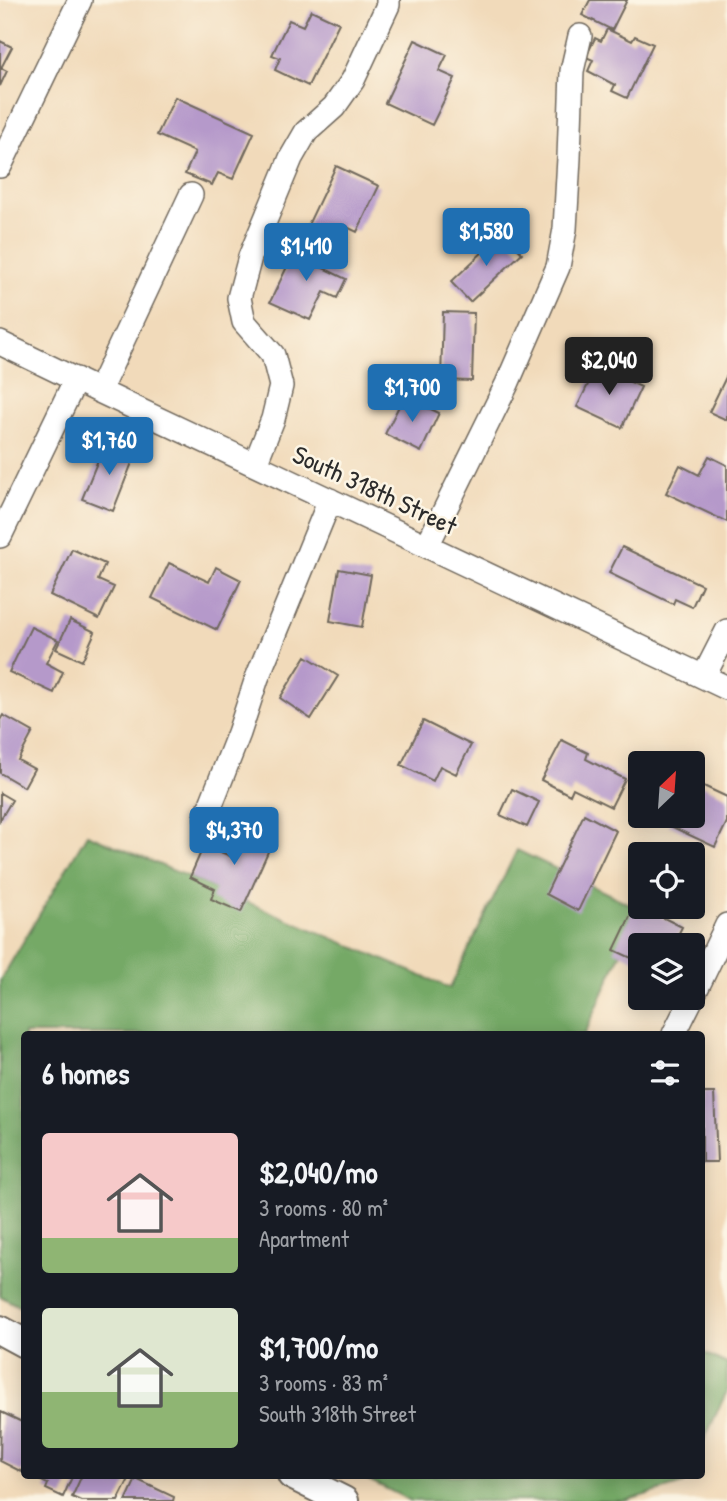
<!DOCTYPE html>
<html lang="en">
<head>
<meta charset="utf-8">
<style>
  :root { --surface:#171b24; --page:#242831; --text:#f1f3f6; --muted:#9ea1a6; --accent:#1f6fb2 }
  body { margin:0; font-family:"Patrick Hand",sans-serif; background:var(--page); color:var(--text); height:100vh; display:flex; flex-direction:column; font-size:26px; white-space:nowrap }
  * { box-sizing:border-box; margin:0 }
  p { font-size:23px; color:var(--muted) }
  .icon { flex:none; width:38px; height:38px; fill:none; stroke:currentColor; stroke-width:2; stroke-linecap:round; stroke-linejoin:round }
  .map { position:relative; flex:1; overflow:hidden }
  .details { position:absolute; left:21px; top:1031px; width:684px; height:448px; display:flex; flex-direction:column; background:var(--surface); border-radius:7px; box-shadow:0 4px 18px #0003 }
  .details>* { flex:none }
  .needle { width:46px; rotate:25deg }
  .tools { position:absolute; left:628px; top:751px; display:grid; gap:14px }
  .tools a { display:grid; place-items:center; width:77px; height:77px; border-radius:7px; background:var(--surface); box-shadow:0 4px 18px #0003; font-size:35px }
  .price { position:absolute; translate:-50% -60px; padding:0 16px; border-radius:7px; background:var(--accent); color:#fff; font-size:23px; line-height:46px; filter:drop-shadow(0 2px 4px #0008) }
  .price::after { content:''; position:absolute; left:50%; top:42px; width:21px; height:16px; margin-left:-10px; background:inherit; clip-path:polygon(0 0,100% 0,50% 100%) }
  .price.selected { background:#222; color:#fff }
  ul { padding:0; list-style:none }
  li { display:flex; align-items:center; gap:21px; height:175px; padding:0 21px }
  li span { display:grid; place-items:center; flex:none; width:196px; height:140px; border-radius:7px; color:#555 }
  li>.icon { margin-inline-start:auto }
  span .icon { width:84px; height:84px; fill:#fffc; stroke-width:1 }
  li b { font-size:30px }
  h2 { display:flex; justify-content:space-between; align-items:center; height:84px; padding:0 21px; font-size:30px }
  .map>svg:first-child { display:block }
  .forest { fill:#74a966; stroke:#506a48; stroke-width:2 }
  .building { fill:#b599ca }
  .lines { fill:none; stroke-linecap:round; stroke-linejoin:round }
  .minor-casing { stroke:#70685d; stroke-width:26 }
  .major-casing { stroke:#70685d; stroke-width:32 }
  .minor { stroke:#fff; stroke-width:23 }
  .major { stroke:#fff; stroke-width:28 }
  .labels { text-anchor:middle; stroke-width:5; stroke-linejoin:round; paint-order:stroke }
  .street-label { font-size:26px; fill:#2b2b2b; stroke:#fcf5e5 }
</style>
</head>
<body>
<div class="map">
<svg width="727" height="1501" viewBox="0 0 727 1501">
  <rect width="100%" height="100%" fill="#fcf5e5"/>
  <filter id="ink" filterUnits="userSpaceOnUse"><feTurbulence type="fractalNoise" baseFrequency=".0143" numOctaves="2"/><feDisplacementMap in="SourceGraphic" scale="14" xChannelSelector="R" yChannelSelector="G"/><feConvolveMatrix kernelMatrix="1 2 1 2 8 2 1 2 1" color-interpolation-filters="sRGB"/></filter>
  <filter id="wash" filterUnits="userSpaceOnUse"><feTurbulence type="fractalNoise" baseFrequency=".00686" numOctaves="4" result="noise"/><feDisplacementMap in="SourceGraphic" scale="28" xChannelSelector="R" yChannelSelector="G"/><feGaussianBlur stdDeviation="1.57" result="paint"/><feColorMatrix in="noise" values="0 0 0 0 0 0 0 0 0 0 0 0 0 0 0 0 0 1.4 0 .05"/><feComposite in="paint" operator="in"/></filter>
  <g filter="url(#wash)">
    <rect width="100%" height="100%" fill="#f1daba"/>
    <path class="forest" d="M 87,834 L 450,988 L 517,850 L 640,909 L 585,1034 L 24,1034 L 24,1309 L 0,1296 L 0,981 Z
      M 702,1352 L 727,1364 L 727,1391 L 702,1444 Z
      M 359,1475 L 687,1475 L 683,1484 L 625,1501 L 411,1501 Z"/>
    <g id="blocks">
      <path class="building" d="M 590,0 L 627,0 L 612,30 L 582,15 Z
        M 311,10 L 339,23 L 308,86 L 275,70 L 280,58 L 272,55 L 289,20 L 303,26 Z
        M 607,29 L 632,41 L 635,36 L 653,44 L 627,98 L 612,91 L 615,85 L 588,71 L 593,60 L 586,57 L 595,38 L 601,41 Z
        M 415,40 L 447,55 L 439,71 L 455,78 L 432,125 L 385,103 Z
        M 0,41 L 12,47 L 1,68 L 7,71 L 0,86 Z
        M 175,97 L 254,133 L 233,179 L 218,173 L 212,185 L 185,174 L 195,152 L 157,135 Z
        M 336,166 L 379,186 L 357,232 L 343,225 L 335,241 L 307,227 Z
        M 503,233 L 522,253 L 470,302 L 451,282 Z
        M 299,242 L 325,254 L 319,266 L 346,279 L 337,298 L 324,292 L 310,320 L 270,302 Z
        M 443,312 L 474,313 L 472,381 L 441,380 Z
        M 597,366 L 641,387 L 622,428 L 577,407 Z
        M 727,375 L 727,420 L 709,412 Z
        M 404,396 L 439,413 L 421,452 L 385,434 Z
        M 105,443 L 135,455 L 113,511 L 82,499 Z
        M 709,456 L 727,465 L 727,522 L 666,493 L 680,465 L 699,475 Z
        M 622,547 L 702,585 L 692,607 L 675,599 L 673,604 L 609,573 Z
        M 72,549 L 105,564 L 98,580 L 114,587 L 99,619 L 50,595 Z
        M 169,563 L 209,582 L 216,567 L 241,580 L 217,630 L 152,598 Z
        M 339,569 L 371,575 L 362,627 L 330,621 Z
        M 70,620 L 95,632 L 82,661 L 56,649 Z
        M 31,627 L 58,640 L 46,663 L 63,672 L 54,693 L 9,672 Z
        M 306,656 L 338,676 L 311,719 L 280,698 Z
        M 3,715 L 33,732 L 18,760 L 34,769 L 24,787 L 0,773 L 0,720 Z
        M 423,721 L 471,745 L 456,774 L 440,766 L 433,781 L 401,765 Z
        M 562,740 L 588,753 L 586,759 L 625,779 L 611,807 L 573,788 L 570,795 L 541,780 Z
        M 693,781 L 727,797 L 727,822 L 715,847 L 668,825 L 673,816 L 693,816 Z
        M 512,789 L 539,802 L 527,827 L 500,815 Z
        M 0,793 L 12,800 L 0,820 Z
        M 584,814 L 616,831 L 578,911 L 546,894 Z
        M 245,823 L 275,836 L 241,912 L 211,899 L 215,889 L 190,877 L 204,845 L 230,856 Z
        M 636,904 L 682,927 L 673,945 L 640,945 L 640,962 L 614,950 Z
        M 702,1093 L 714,1093 L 717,1162 L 702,1162 Z
        M 1,1412 L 24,1423 L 24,1467 L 22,1472 L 0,1461 Z
        M 28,1475 L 73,1475 L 63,1497 L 46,1489 L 48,1484 Z
        M 82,1475 L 131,1475 L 118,1501 L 81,1501 L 72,1497 Z
        M 136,1479 L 174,1497 L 173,1501 L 126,1501 Z"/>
    </g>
  </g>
  <g filter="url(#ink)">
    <use href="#blocks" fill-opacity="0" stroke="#70685d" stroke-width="2"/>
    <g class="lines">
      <g class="minor-casing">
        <path id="minor" d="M 0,166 L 80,0
          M 0,343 L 99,391 L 727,688
          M 99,391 L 191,195
          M 255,464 L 273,419 L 281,386 L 273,355 L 244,322 L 239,298 L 250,257 L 291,158 L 306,132 L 334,107 L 353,80 L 388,5 L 388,0
          M 0,536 L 76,379
          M 427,546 L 507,384 L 558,267 L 565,229 L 569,158 L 572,71 L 580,36
          M 704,676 L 727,631
          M 206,817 L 239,733 L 257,678 L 330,500
          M 693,996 L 727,925
          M 674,1034 L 692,998"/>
      </g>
      <g class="major-casing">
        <path id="major" d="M 0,1330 L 24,1343
          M 292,1475 L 344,1501"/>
      </g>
      <use href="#minor" class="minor"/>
      <use href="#major" class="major"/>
    </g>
  </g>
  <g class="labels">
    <g class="street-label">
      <text transform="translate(375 490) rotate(25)" y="9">South 318th Street</text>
    </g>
  </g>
</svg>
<div class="tools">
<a><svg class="needle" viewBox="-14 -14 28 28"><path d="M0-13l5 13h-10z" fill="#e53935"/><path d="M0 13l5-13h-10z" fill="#9ea1a6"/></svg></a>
<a><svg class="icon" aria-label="locate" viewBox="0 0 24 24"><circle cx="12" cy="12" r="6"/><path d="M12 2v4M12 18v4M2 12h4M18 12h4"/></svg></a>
<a><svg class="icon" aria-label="layers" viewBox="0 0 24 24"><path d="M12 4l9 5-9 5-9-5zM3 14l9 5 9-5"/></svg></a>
</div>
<b class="price" style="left:486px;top:268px">$1,580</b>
<b class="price" style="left:306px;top:283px">$1,410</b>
<b class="price selected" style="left:609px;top:397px">$2,040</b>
<b class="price" style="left:412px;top:424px">$1,700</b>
<b class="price" style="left:109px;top:477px">$1,760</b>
<b class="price" style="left:234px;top:867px">$4,370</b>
<section class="details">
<h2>6 homes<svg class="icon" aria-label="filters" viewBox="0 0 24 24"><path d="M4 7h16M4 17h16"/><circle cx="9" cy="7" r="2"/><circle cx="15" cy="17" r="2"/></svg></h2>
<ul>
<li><span style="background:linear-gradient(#f6c9c9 75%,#8fb573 0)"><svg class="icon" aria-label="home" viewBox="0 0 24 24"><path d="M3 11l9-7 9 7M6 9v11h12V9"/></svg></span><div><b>$2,040/mo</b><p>3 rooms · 80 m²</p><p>Apartment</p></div></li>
<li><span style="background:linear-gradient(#dfe7d0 60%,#8fb573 0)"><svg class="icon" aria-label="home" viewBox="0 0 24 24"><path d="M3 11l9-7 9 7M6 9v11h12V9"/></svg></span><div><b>$1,700/mo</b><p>3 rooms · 83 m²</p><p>South 318th Street</p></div></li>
</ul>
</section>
</div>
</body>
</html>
